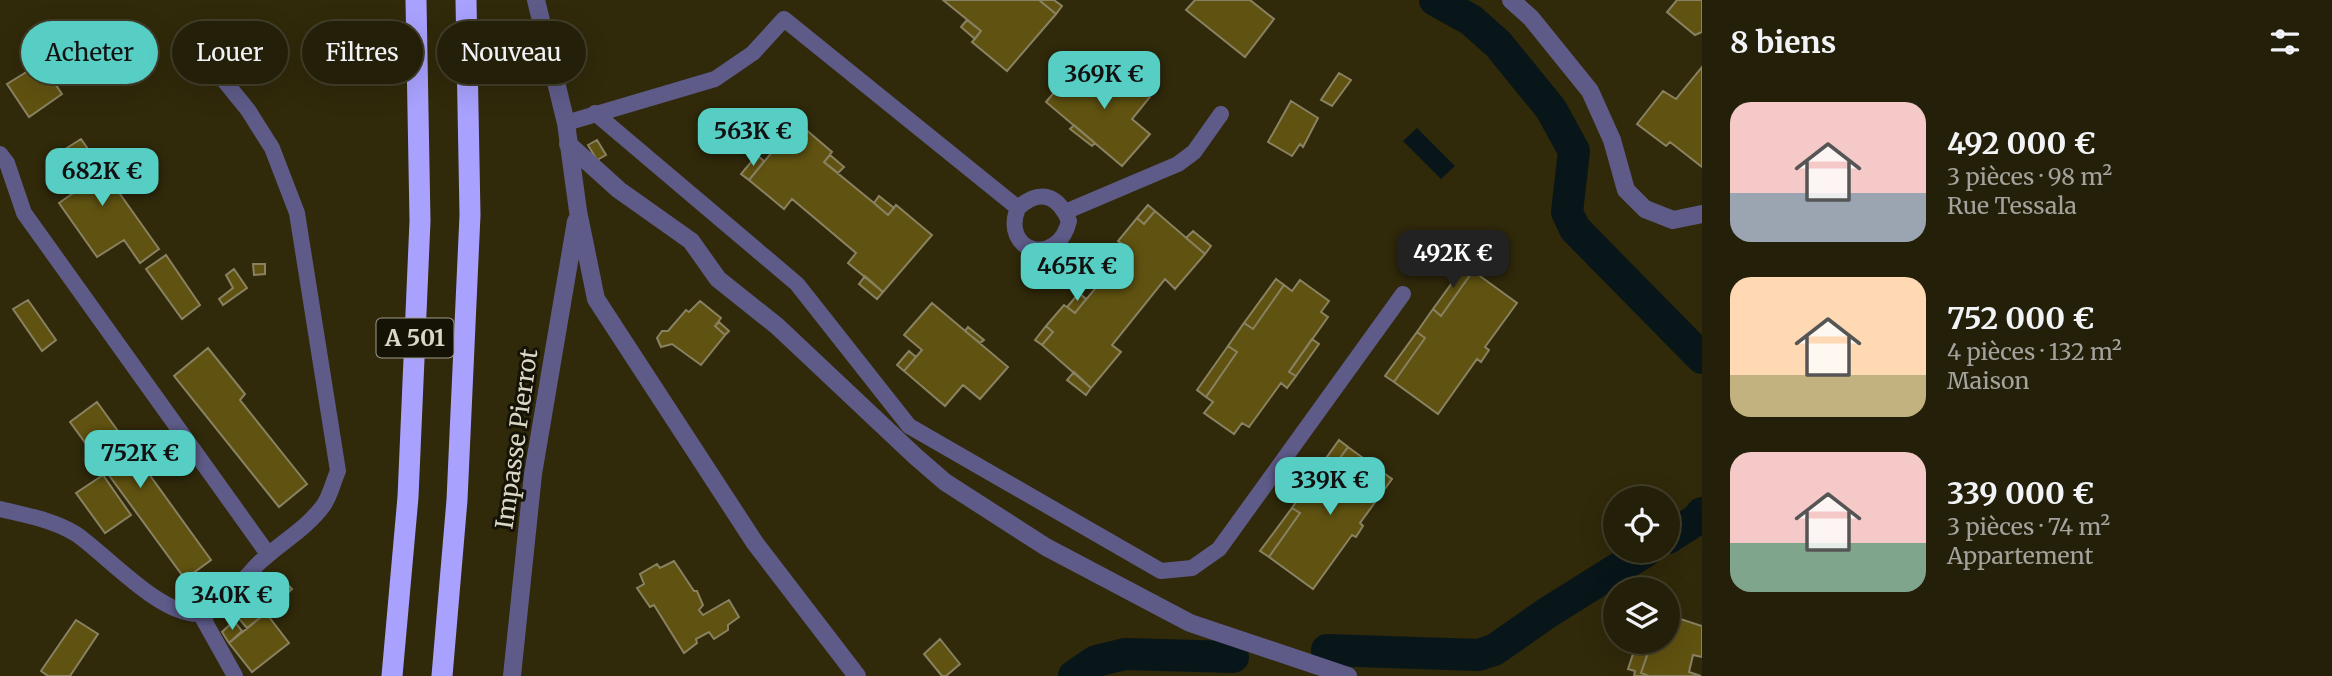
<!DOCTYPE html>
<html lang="fr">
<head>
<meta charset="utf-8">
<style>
  :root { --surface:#241f08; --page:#2c2712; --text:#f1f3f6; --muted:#a3a29c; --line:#413d29; --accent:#56cec4 }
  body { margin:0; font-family:Merriweather,serif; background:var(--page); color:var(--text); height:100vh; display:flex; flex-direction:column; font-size:26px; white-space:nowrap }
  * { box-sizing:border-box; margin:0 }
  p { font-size:23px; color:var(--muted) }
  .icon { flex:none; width:38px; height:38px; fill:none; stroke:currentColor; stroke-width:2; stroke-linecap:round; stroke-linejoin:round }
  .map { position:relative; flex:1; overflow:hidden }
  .details { display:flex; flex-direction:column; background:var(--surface); width:630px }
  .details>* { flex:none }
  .guide { position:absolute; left:21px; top:21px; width:665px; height:63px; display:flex; gap:14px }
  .buttons { position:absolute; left:1603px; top:486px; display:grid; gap:14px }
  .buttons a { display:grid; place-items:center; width:77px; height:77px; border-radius:50%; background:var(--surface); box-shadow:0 7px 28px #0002,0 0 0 2px var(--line); font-size:35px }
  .price { position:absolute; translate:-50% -60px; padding:0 16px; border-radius:14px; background:var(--accent); color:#111; font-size:23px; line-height:46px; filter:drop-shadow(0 2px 4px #0008) }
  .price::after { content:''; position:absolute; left:50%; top:42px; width:21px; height:16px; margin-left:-10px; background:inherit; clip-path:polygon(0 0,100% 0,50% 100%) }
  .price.active { background:#222; color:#fff }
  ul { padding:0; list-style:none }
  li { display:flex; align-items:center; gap:21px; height:175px; padding:0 28px }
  li span { display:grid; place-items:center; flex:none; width:196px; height:140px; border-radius:21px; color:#555 }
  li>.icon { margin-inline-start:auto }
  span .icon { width:84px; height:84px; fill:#fffc; stroke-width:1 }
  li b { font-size:30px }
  h2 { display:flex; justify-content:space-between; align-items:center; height:84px; padding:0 28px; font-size:30px }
  .pill { padding:0 24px; border-radius:32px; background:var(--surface); box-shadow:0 7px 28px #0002,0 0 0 2px var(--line); font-size:24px; line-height:63px }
  .pill.active { background:var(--accent); color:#111 }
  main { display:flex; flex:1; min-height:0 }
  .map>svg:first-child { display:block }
  .water { fill:#08161a }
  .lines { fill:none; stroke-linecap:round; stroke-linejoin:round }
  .canal { stroke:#08161a; stroke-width:32 }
  .building { fill:#605210; stroke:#898262; stroke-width:2 }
  .lane { stroke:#5e5b89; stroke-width:16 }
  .street { stroke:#5e5b89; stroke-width:18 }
  .highway { stroke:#a8a1fd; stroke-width:21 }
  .labels { text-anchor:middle; stroke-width:6; stroke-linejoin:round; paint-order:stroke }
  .shield { fill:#151206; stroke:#a09c8c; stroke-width:2 }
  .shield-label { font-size:23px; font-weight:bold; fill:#dbd7c6 }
  .street-label { font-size:24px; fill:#dbd7c6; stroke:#151206 }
</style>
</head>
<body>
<main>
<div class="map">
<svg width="1702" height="676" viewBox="0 0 1702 676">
  <rect width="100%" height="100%" fill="#30290a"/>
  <path class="water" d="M 1417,128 L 1455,166 L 1441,179 L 1403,141 Z"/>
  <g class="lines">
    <path class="canal" d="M 1435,0 L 1471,20 L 1498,44 L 1551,109 L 1574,151 L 1567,212 L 1575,229 L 1702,358
      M 1668,538 L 1696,520 L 1702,513
      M 1327,650 L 1478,655 L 1494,650 L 1547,613 L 1646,551
      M 1074,676 L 1096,661 L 1125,654 L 1233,657"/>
  </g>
  <path class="building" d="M 943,0 L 1039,0 L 1056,14 L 1007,71 L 972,42 L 981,31 Z
    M 1039,0 L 1054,0 L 1062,6 L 1056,14 Z
    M 1195,0 L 1250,0 L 1274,19 L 1245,57 L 1186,10 Z
    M 1677,0 L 1702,0 L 1702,32 L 1695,35 L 1667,12 Z
    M 967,20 L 981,31 L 975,39 L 961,27 Z
    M 1102,57 L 1109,63 L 1097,76 L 1090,71 Z
    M 41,63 L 62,94 L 29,117 L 7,84 Z
    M 1109,63 L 1150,97 L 1132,119 L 1150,134 L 1122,166 L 1046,102 L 1074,69 L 1092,84 Z
    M 1702,67 L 1702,167 L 1670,142 L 1666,146 L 1637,124 L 1663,91 L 1676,99 Z
    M 1339,73 L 1351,80 L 1332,106 L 1321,100 Z
    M 1291,101 L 1318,118 L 1303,147 L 1300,144 L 1292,156 L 1268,142 Z
    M 797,122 L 832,152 L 824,162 L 874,203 L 888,215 L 896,205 L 932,235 L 883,292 L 848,263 L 856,253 L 792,199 L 784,209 L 749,180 Z
    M 1074,125 L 1095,143 L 1092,146 L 1070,129 Z
    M 81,139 L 159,249 L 140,263 L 124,240 L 97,257 L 59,203 L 82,187 L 59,153 Z
    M 597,140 L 606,155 L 597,160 L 588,145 Z
    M 757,155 L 764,161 L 749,180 L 741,174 Z
    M 830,155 L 844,167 L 838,173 L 824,162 Z
    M 879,196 L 894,208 L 888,215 L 874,203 Z
    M 1148,205 L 1155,211 L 1144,224 L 1137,218 Z
    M 1155,211 L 1205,254 L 1175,289 L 1165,279 L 1112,345 L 1121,352 L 1091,388 L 1042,345 L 1053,332 L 1046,326 L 1064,305 L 1075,313 L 1128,249 L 1118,241 L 1137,218 L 1144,224 Z
    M 1193,231 L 1211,246 L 1205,254 L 1186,238 Z
    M 1121,243 L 1128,249 L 1117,263 L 1109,257 Z
    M 166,255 L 200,305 L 182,319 L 146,269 Z
    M 253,264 L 265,264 L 265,274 L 254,275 Z
    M 1465,265 L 1473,271 L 1441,316 L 1433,309 Z
    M 234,269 L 247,288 L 223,305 L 219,299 L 233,288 L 226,275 Z
    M 1473,271 L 1517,303 L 1485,347 L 1489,350 L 1481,362 L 1477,359 L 1438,414 L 1394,382 L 1425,338 L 1417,332 L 1433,309 L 1441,316 Z
    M 865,276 L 883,292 L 877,299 L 859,284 Z
    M 1276,279 L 1284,285 L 1253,329 L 1244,323 Z
    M 1300,280 L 1329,301 L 1321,312 L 1328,317 L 1289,372 L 1296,376 L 1287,388 L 1281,383 L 1249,427 L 1242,423 L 1234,434 L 1204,413 L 1213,402 L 1206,397 L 1237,352 L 1228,346 L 1244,323 L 1253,329 L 1284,285 L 1292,291 Z
    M 1079,293 L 1086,299 L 1075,313 L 1067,307 Z
    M 28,300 L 56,340 L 42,351 L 13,309 Z
    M 700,301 L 721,318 L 715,326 L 725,335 L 701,365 L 672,344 L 661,347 L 657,338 L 662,331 L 668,331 L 686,310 L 689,312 Z
    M 932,303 L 1008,367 L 980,399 L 963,385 L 945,406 L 904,371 L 922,350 L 904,335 Z
    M 719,322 L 729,331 L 725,335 L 715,326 Z
    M 1046,326 L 1053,332 L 1042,345 L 1035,340 Z
    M 968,327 L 984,340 L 980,343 L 965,331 Z
    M 1417,332 L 1425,338 L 1394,382 L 1385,376 Z
    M 1312,339 L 1319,344 L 1296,376 L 1289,372 Z
    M 1228,346 L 1237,352 L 1206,397 L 1197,390 Z
    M 208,348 L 245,394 L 240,400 L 307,484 L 279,507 L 174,376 Z
    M 909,351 L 916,357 L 904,371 L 897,365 Z
    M 1074,372 L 1091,388 L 1086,395 L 1067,380 Z
    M 97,402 L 211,560 L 185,579 L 70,422 Z
    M 1339,440 L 1348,447 L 1316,491 L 1307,485 Z
    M 1348,447 L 1392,479 L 1360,523 L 1363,526 L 1356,537 L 1352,535 L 1313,589 L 1269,557 L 1300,513 L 1292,508 L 1307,485 L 1316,491 Z
    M 103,475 L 131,515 L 105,533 L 76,493 Z
    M 1292,508 L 1300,513 L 1269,557 L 1260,551 Z
    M 674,561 L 694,591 L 697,591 L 703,605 L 699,610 L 703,615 L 729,600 L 739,617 L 728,625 L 728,630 L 714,639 L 709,632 L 696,639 L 697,643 L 684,653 L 654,605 L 650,607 L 637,588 L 644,584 L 640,574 L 657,564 L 660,568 Z
    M 277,574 L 292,589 L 277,603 L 262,587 Z
    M 253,599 L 266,613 L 247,628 L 235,614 Z
    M 1668,600 L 1679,604 L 1676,613 L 1668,611 Z
    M 1668,611 L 1676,613 L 1674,617 L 1702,626 L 1702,657 L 1693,655 L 1689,672 L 1701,676 L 1649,676 L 1641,673 L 1650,647 L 1655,648 L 1656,642 L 1668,642 Z
    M 266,613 L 289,643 L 252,672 L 229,643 Z
    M 76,620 L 98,634 L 70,676 L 48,676 L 41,671 Z
    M 234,621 L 242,631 L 229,643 L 222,632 Z
    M 940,639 L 960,664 L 946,676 L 942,676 L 924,654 Z
    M 1635,648 L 1648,653 L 1641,673 L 1649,676 L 1634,676 L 1635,671 L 1628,669 Z"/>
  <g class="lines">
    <path class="lane" d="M 595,113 L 797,284 L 909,426 L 1161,571 L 1192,568 L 1219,549 L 1403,294
      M 566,123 L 715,79 L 753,53 L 784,19 L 1018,208 C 1000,252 1058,268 1069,221 C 1058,195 1040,188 1018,208
      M 0,154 L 7,163 L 24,213 L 268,554
      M 1065,212 L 1178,164 L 1194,152 L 1221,114
      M 0,509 C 25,515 54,520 76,534 C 108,556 160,616 200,614 C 220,614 245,576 259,563 C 280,543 306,529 323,506 C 330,497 333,482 338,471 L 297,213 L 272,148 L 248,110 L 218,73 L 187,54
      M 201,615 L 235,676"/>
    <path class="street" d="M 536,0 L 566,123 L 578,211 L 596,299 L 755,543 L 857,676
      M 1511,0 L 1531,18 L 1590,91 L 1612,140 L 1626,190 L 1645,209 L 1673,220 L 1702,214
      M 568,144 L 619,190 L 691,241 L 718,279 L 777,326 L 915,456 L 945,482 L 1046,547 L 1190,623 L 1348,676
      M 512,676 L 533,474 L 576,221"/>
    <path class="highway" d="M 392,676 L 408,497 L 420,221 L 416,0
      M 442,676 L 457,500 L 470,215 L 466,0"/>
  </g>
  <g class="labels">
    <rect class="shield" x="376.5" y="318.5" width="77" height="39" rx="5"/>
    <g class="shield-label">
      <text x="415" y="346">A 501</text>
    </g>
    <g class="street-label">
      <text transform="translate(517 439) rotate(-82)" y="8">Impasse Pierrot</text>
    </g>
  </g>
</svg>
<div class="buttons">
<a><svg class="icon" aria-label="locate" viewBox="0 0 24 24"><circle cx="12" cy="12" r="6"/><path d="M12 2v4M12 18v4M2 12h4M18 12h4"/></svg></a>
<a><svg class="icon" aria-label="layers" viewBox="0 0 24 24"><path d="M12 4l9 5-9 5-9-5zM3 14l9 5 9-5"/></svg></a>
</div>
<b class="price" style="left:1104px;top:111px">369K €</b>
<b class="price" style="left:753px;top:168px">563K €</b>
<b class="price" style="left:102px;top:208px">682K €</b>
<b class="price active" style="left:1453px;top:290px">492K €</b>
<b class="price" style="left:1077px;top:303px">465K €</b>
<b class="price" style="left:140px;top:490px">752K €</b>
<b class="price" style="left:1330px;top:517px">339K €</b>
<b class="price" style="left:232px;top:632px">340K €</b>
<div class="guide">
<a class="pill active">Acheter</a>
<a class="pill">Louer</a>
<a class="pill">Filtres</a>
<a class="pill">Nouveau</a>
</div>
</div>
<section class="details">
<h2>8 biens<svg class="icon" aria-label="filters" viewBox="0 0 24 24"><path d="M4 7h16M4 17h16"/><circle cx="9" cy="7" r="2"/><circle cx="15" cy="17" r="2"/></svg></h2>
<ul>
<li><span style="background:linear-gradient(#f6c9c9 65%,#9aa5b1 0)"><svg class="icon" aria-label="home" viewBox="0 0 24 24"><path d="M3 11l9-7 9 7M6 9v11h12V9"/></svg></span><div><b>492 000 €</b><p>3 pièces · 98 m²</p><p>Rue Tessala</p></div></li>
<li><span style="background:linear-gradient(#ffd9b3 70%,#c2b280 0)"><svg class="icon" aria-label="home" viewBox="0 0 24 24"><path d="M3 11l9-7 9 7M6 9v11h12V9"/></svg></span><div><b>752 000 €</b><p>4 pièces · 132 m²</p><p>Maison</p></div></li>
<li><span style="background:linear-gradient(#f6c9c9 65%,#7fa58c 0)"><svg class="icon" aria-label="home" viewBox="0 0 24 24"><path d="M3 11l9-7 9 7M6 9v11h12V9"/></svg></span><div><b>339 000 €</b><p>3 pièces · 74 m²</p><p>Appartement</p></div></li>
</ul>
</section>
</main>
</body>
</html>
